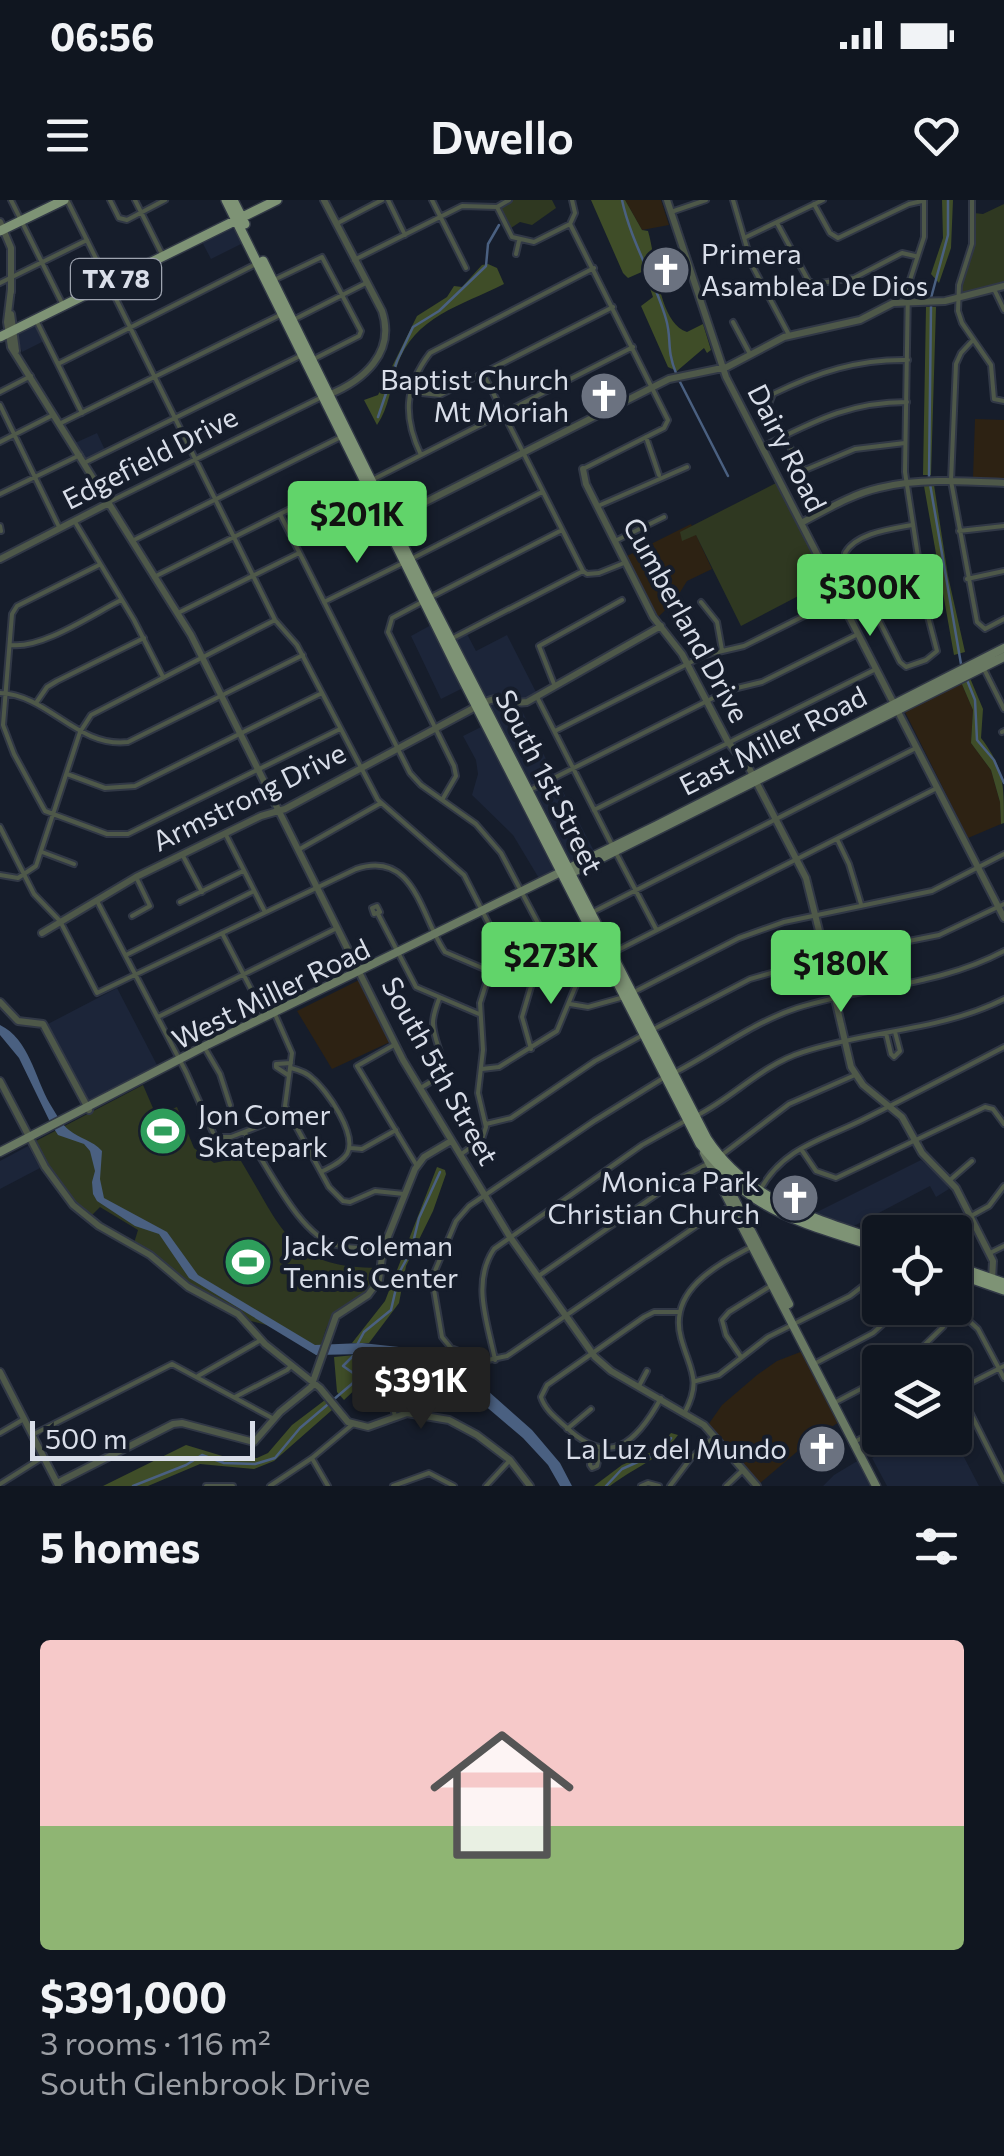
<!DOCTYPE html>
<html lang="en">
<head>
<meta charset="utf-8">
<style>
  :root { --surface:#101620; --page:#1e232d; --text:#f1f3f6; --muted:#9c9fa5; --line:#30353e; --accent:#61d46a }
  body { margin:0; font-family:Commissioner,sans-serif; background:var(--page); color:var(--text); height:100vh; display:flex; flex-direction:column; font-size:38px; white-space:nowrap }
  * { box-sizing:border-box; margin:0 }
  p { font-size:32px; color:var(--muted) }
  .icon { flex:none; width:55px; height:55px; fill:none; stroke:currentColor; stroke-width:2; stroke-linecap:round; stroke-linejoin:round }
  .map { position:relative; height:1286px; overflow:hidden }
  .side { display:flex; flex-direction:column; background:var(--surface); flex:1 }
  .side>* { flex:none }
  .buttons { position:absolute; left:862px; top:1015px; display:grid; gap:20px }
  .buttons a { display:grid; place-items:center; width:110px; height:110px; border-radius:10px; background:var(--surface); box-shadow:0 2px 8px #0004,0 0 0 2px var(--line); font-size:50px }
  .scale { position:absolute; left:30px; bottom:25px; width:225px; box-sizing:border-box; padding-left:10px; border:5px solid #d9dee9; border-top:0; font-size:28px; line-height:35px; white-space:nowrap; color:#d9dee9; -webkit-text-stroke:8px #161d2b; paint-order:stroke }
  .price { position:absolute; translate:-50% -85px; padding:0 22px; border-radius:10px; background:var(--accent); color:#111; font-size:32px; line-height:65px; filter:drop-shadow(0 2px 5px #0008) }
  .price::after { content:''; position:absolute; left:50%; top:60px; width:30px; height:22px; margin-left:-15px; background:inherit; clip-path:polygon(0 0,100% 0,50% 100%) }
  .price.on { background:#222; color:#fff }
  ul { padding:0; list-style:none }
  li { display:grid; align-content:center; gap:20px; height:530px; padding:0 40px }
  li+li { border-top:2px solid var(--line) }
  li span { display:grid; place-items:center; height:310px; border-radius:10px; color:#555 }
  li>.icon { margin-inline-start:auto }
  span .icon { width:180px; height:180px; fill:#fffc; stroke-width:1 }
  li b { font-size:42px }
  h2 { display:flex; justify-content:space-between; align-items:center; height:120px; padding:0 40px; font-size:42px }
  .status { display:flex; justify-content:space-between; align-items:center; height:70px; padding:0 50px; background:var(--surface); direction:ltr }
  .status svg { height:28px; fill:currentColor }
  header { display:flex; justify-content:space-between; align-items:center; height:130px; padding:0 40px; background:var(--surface); font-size:45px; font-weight:600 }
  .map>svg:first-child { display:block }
  .built { fill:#1c2539 }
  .education { fill:#2d2213 }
  .green { fill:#2f3821 }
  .forest { fill:#3f4d28 }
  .water { fill:#4a6081 }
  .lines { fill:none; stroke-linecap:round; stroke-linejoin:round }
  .stream { stroke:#4a6081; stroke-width:2.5 }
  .minor-casing { stroke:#313846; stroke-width:8 }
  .tertiary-casing { stroke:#313846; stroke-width:10 }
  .secondary-casing { stroke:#313846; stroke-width:11 }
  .primary-casing { stroke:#313846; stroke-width:12 }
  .minor { stroke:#4e5849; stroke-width:4 }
  .tertiary { stroke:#4e5849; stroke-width:6 }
  .secondary { stroke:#697962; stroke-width:8 }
  .primary { stroke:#7e9375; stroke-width:9 }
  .labels { text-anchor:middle; stroke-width:8; stroke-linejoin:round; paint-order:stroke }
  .shield { fill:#161d2b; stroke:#9ea4b0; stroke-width:2.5 }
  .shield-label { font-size:25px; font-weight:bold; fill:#d9dee9 }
  .poi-label { font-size:28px; fill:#d9dee9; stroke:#161d2b; text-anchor:start }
  .street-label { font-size:28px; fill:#d9dee9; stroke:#161d2b }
</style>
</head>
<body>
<div class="status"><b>06:56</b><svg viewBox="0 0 49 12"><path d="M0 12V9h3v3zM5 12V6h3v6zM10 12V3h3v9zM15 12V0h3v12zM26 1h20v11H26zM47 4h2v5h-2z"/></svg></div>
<header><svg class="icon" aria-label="menu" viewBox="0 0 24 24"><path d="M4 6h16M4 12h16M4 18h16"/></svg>Dwello<svg class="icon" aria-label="heart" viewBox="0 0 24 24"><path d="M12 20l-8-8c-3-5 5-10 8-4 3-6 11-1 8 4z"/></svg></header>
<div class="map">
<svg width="1004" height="1286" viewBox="0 0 1004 1286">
  <rect width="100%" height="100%" fill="#161d2b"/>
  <path class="built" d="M 229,28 L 237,30 L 243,43 L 211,59 L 201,40 Z
    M 36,125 L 44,141 L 22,152 L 16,134 Z
    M 97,233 L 105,250 L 86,260 L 75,243 Z
    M 431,425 L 463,488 L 441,499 L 411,436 Z
    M 467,434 L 476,451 L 507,435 L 537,494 L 524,499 L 502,494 L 484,498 L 455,440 Z
    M 502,500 L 520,507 L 554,575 L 529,587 L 487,506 Z
    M 483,526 L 557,669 L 540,680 L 513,635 L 472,595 L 478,574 L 476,560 L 463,536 Z
    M 557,580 L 594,651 L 569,664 L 532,592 Z
    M 117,788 L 157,865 L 88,901 L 46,825 Z
    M 28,946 L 40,968 L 0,989 L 0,961 Z
    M 921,960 L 942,977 L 949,989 L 936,997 L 930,986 L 852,1027 L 813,1014 Z
    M 913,1238 L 954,1238 L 979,1286 L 887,1286 L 872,1258 Z
    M 859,1260 L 872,1286 L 823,1286 L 834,1275 Z"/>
  <path class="education" d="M 625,0 L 661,0 L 669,25 L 642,30 Z
    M 975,219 L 1004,220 L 1004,279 L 973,278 Z
    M 691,324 L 712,369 L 687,381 L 674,402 L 658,417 L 625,357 Z
    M 961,482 L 973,510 L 971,543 L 991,570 L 1000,602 L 1001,624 L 968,638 L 904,510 Z
    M 359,780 L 390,842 L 332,869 L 297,811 Z
    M 803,1151 L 839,1222 L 806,1244 L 759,1284 L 708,1225 L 722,1205 L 757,1175 L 777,1161 Z"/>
  <path class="green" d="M 511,0 L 552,0 L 556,8 L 532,25 L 520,22 L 508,30 L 500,8 Z
    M 1004,4 L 1004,83 L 961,95 L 963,73 L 974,42 L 974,13 L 983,14 Z
    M 776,283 L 827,381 L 741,426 L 696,335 L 682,341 L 680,332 Z
    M 143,885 L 156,915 L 177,907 L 194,948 L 214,963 L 238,958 L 241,961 C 282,1028 289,1068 378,1068 C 374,1101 349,1095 333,1116 C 325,1126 322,1143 318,1156 L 270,1126 L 251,1121 L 191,1086 L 134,1043 L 138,1030 L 100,1007 L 90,1017 C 66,995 49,971 34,942 Z"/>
  <path class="forest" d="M 591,0 L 625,0 L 642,30 L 648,31 C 656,56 657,122 687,132 L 703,124 L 711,150 L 707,153 L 704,148 L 677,171 L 668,167 L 641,106 L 653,97 L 644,71 L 628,78 L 623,73 Z
    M 942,0 L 953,0 L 951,48 L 939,83 L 931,74 L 943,38 Z
    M 488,64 L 497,68 L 504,84 C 461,106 414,116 397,166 C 391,185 389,208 377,225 L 364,200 L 378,195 L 417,116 L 447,97 L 454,86 L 462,87 L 482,65 Z
    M 926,107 L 936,107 L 931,275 L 923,275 Z
    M 934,285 L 948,376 L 965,452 L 954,455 L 924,286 Z
    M 970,478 L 983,509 L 981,538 C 1004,568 1004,584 1004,623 L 1001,624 L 1000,602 L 991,570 L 971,543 L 973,510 L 961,482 Z
    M 437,967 L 445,970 L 446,974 L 433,1011 L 406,1066 L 399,1103 L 369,1143 L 352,1143 L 385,1101 Z
    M 365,1154 L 386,1160 L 344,1200 L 337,1192 L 334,1157 Z
    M 325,1200 L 332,1210 L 274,1261 L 254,1269 L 200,1264 L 148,1286 L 103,1286 L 186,1245 L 229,1258 L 257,1258 L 268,1253 L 292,1225 Z
    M 671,1233 L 678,1235 C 661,1259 633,1268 610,1286 L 594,1286 L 622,1265 L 656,1250 Z"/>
  <path class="water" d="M 0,825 C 29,839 35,878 50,904 C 55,912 62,925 69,930 C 80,939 92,940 102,951 L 100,979 L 104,998 L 167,1032 L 198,1075 L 315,1145 L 362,1143 L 399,1147 L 479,1183 L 532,1230 L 560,1263 L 572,1286 L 560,1286 L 548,1265 L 523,1238 L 469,1192 L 365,1154 L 316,1155 L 189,1078 L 159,1034 L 135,1026 L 97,1001 L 93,994 L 92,982 L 95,971 L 90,951 L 84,944 L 58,935 L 51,924 L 19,858 L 0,835 Z"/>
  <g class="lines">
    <path class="stream" d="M 622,0 C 631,42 654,78 666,119 C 672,139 666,149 676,173
      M 931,98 L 948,35 L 948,0
      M 679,180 L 728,276
      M 378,217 L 397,161 L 413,127 L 439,111 L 486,66 L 488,44 L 499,25
      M 929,277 L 931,105
      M 930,284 L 961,464
      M 967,480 L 975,500 L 977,540 L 994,560 L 1004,583
      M 357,1145 L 364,1132 L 391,1110 L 400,1071 L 411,1051 L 419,1018 L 440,972
      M 133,1286 L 186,1265 L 202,1255 L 224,1263 L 255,1264 L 275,1258 L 300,1228 L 353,1183 L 356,1175 L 343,1166 L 353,1156
      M 606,1286 L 622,1269 L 662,1251 L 671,1238"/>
    <g class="minor-casing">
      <path id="minor" d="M 11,0 L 62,103
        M 67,0 L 275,420 L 297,445 L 378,600 L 464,675 L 496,738 L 496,752 L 480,803 L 483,850 L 478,893 L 486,927 L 482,939 L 460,955
        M 110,0 L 119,18 L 127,20 L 165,0
        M 135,0 L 162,54
        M 388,0 L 405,35
        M 432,0 L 466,68
        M 733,0 L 752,65 L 788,133
        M 972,0 L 972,44 L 959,85 L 958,111 L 962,123 L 991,165 L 994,199 L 1004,201
        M 814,4 L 830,33 L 838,38 L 909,4 L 922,1
        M 497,7 L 512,37 L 534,42 L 570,24 L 575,13 L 572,0
        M 671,12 L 706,0
        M 777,23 L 808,80 L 814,84 L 854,78 L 902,53 L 915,56
        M 336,24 L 382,0
        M 570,24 L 668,220 L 664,228 L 583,269
        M 744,38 L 823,0
        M 516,54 L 519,41
        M 354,60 L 462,6 L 497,7 L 509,0
        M 274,80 L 322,57 L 361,131 L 359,136 L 312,160
        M 0,83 L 87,40
        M 994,89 L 1004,110
        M 295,119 L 366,83
        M 36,120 L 82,213
        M 733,122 L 750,154
        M 973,140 L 961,153 L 956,164 L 951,281 L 977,422 L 985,429 L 1004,419
        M 58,164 L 254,65
        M 484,175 L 583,371
        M 0,192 L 31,176
        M 412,192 L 440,195 L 613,107
        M 0,205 L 59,327
        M 61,223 L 282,114
        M 646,237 L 659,275
        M 0,242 L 51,216
        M 905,243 L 855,249 L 805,270 L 798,263 L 769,204 L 773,194 C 818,172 858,159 908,160
        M 762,247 C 813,222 848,202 907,202
        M 421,255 C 403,217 404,187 430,153 L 594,68
        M 84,263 L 300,156
        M 372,280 L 633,147
        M 0,294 L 80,255
        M 111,301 L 322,197
        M 598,306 L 687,267
        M 280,314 L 410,573 L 421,585 L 476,624 L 501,653 L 540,727 L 542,749 L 522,817 L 531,849
        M 75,322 L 134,420 L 163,477
        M 912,325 C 891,329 856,333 845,353 L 900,462 L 906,467 L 926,460 L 937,451 L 926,409 L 905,272 L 908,86 L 924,37 L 924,0
        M 0,326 L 1,331
        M 959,331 L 1004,326
        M 342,339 L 354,338 L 385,323
        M 132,341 L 343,236
        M 615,341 L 664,317
        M 413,358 L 542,292
        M 99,365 L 17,406 L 12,414 L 3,525 L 14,554 L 45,611 L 107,634 L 128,634 L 340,529
        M 154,377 L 322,293 L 363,284
        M 967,379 L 1004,371
        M 433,396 L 562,330
        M 424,401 L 392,418 L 388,432 L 454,566 L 456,576 L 442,600
        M 324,402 L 405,362
        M 701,402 L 717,422 L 722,450
        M 178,413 L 299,353
        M 453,438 L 583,371 L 587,374 L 599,373 L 624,363
        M 11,445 C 42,449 93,414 121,400
        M 984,469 L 1004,509
        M 554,484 L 539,446 L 622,400
        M 0,493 C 49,495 77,548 128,542 L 303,455
        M 537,497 L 612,645
        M 36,503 L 47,487 L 57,481 L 144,438
        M 555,531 L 705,455 L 744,446 L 878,379 L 917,367
        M 1002,532 L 1004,531
        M 67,574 L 105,588 L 135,586 L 322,493
        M 530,590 L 729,490 L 762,482 L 858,434
        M 594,610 L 876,469
        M 0,627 L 34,694 L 60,721 L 97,793 L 356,669 C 415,649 421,718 445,752 L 487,770
        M 225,633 L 265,712
        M 837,639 L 849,664 L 861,704
        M 298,650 L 381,603
        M 42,652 L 74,664
        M 616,653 L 656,729
        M 182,654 L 202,692
        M 0,675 L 18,678 L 36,666 L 80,532 L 91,515 L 275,420
        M 97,701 L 186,872 L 215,937 L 231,937 L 288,915
        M 180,702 L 243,671
        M 377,706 L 380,712 L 374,714 L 372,708 Z
        M 593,712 L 914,549
        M 378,714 L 416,787 L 479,814
        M 132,716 L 150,706 L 136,677
        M 222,733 L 264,814
        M 614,752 L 935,589
        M 126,755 L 254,691
        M 828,757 L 939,735 L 1004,704
        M 632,793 L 739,738 L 784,722 L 932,691 L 1004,654
        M 570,804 L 588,807 L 624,797
        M 274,812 L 292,853 L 285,906 L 329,987 L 343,1001 L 350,1002 L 375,991 L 404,994
        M 158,817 L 337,728
        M 654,829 L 750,779 L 823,758
        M 886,833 L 891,854 L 894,857 L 900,851 L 895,832
        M 394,845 L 357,866 L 417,966
        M 206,850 L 220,874 L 230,905
        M 291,868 C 299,870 306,872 312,878 C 327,890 358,935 347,954 C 341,963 330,967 321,972
        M 482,869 L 499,867 L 557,831 L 583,768 L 598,752
        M 674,873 C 715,852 752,823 797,808 C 866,786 939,786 1004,751
        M 288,875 L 276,867 L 276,864 L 291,863
        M 665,877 L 594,921 L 469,1006 L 456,1021 L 432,1078 L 442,1137 L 451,1148 L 483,1161 L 507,1156 L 705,1020 L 731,1006
        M 422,887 C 459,868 434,852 433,823 C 433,815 436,807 439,799
        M 698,915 C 735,896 762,865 803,852 C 869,830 941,831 1004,799
        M 486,924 L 511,918 L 595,861 L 641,836
        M 244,932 C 267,963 298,1035 336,1045 C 350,1049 367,1048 382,1049
        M 351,948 L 362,949 L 396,930
        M 801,949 L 816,971 L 836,978 L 985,907 L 993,909 L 1004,924
        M 723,954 L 789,904 L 855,875
        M 950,980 L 972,961
        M 760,990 C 784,946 826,939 866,918 C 912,895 958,871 1004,847
        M 971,1016 L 989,1006 L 1004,986
        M 990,1053 L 1004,1046
        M 540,1075 L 679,979 L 707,964
        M 955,1106 L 967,1078
        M 955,1108 L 978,1129 L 1004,1178
        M 928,1145 L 943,1162
        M 741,1157 L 726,1135 L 722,1120 L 729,1112 L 769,1087
        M 495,1160 C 488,1123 471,1083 494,1049 L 642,945 L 685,921
        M 907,1162 L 943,1127 L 954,1108
        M 814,1164 L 873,1133 L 901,1108
        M 198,1176 L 261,1140
        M 696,1181 L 719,1175 L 768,1137 L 850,1096 L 863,1086 L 880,1060
        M 955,1182 L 1004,1280
        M 639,1186 L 647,1171
        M 955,1191 L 1004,1166
        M 389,1193 L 395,1216
        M 235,1197 L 287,1170 L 292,1165
        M 661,1198 C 637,1242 610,1269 566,1227 C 556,1218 545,1210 541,1197 L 547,1185 L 644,1117 L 654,1112 L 680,1112
        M 834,1203 L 880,1179
        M 685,1212 C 702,1179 690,1171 681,1138 C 668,1091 715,1066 751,1047
        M 567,1229 L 591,1209
        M 0,1233 L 24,1219
        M 34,1234 L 172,1164 L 274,1219
        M 854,1242 L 880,1229
        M 592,1246 L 590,1265 L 592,1268 L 597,1266 L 601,1248
        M 313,1260 L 328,1286
        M 0,1284 L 43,1257
        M 206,1286 L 233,1286
        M 270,1286 L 312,1258 L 353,1224
        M 393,1286 L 429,1273 L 454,1286
        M 486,1286 L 510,1260
        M 641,1286 L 648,1283 L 659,1286
        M 670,1286 L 691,1258 L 714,1237
        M 726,1286 L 743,1270"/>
    </g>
    <g class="tertiary-casing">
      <path id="tertiary" d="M 324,0 L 382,111 C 396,153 363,181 328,195
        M 667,0 L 726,177 L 1004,718
        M 0,22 L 11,48 L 11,92
        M 11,89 L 7,122 L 11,147 L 191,435 L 403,860 L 510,1037 L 595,1157 L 611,1171 L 704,1225 L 757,1286
        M 11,114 L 16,151
        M 583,269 L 586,284 L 653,417 L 682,454 L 728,542 L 749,568 L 806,678 L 825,755
        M 390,320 L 669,179 L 727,167 L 784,137 L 860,120 L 893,103 L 945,101 L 1004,86
        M 801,323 C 826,310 852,294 879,288 C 920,278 963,281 1004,283
        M 0,359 L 109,303
        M 42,733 L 136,677 L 261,616 L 285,609 L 483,503 C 503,493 508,505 527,502 L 661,426
        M 826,760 L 851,867 L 863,885 L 902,917 L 922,953 L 956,988 L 993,1061 L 992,1080
        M 0,802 L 18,821 L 43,824 L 89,910
        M 0,881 L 45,967 L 73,1005 L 99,1026 L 150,1055 L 188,1087 L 238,1114 L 265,1144 L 320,1188 L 348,1222 L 368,1227 L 407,1213 L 449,1220 L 477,1235 L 510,1260 L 530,1286
        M 0,1172 L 58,1285
        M 57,1283 L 173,1224 L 182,1223 L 254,1242 L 280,1212 L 311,1187 L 336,1116 L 368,1095 L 379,1080 L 383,1049 L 415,969 L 424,957 L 451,941"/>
    </g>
    <g class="secondary-casing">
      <path id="secondary" d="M 574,672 L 1004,457
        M 0,952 L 205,846 L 657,625 L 1004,448
        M 704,953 L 876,1286
        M 730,977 L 732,994 L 789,1104"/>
    </g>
    <g class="primary-casing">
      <path id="primary" d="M 226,0 L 457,468 L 700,944 C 718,964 734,985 756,999 C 793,1023 839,1034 880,1048
        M 233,0 L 245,24
        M 0,31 L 64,0
        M 263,61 L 429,398 L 707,939 C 748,1001 813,1018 880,1041
        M 0,137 L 277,0
        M 955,1066 L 1004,1083
        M 955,1073 L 1004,1090"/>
    </g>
    <use href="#minor" class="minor"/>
    <use href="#tertiary" class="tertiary"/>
    <use href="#secondary" class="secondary"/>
    <use href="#primary" class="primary"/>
  </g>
  <defs>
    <g id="church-disc" transform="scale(2.5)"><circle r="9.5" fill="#6b7280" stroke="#161d2b"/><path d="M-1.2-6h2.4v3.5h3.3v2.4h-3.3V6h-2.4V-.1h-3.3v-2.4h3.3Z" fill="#fff"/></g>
    <g id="stadium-disc" transform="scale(2.5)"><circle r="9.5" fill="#2e9e5b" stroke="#161d2b"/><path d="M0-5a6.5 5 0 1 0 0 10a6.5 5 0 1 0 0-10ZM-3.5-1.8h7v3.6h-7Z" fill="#fff"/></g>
  </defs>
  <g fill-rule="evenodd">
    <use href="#church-disc" x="666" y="70"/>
    <use href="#church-disc" x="604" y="196"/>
    <use href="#stadium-disc" x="163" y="931"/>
    <use href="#church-disc" x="795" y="998"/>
    <use href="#stadium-disc" x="248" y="1062"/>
    <use href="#church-disc" x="822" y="1249"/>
  </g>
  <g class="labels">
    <rect class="shield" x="71" y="59" width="90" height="40" rx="8"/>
    <g class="shield-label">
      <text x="116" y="88">TX 78</text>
    </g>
    <g class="poi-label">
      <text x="701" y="64">Primera<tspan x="701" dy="32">Asamblea De Dios</tspan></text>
      <text x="569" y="190" text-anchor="end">Baptist Church<tspan x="569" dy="32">Mt Moriah</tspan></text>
      <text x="198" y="925">Jon Comer<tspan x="198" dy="32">Skatepark</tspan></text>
      <text x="760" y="992" text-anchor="end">Monica Park<tspan x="760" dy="32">Christian Church</tspan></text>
      <text x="283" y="1056">Jack Coleman<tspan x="283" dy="32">Tennis Center</tspan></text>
      <text x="787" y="1259" text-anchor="end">La Luz del Mundo</text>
    </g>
    <g class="street-label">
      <text transform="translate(787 248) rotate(63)" y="10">Dairy Road</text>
      <text transform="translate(150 258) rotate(-27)" y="10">Edgefield Drive</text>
      <text transform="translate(686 420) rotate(61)" y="10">Cumberland Drive</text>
      <text transform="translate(773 541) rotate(-27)" y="10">East Miller Road</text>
      <text transform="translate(549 582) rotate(63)" y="10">South 1st Street</text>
      <text transform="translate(249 597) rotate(-26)" y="10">Armstrong Drive</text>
      <text transform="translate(271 794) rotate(-26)" y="10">West Miller Road</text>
      <text transform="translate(440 871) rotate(61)" y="10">South 5th Street</text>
    </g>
  </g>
</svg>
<div class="buttons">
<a><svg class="icon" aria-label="locate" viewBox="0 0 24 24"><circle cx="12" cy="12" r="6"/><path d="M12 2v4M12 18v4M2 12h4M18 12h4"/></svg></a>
<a><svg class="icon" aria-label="layers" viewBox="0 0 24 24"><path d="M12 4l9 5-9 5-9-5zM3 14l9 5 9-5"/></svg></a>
</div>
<div class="scale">500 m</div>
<b class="price" style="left:357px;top:366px">$201K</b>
<b class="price" style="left:870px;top:439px">$300K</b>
<b class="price" style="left:551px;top:807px">$273K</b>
<b class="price" style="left:841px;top:815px">$180K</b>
<b class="price on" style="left:421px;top:1232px">$391K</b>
</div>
<section class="side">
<h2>5 homes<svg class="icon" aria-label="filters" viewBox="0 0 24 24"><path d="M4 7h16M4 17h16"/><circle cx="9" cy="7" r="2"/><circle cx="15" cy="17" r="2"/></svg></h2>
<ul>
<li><span style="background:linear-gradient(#f6c9c9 60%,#8fb573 0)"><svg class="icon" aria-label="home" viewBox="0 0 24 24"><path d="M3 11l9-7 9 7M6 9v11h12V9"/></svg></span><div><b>$391,000</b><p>3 rooms · 116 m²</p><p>South Glenbrook Drive</p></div></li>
</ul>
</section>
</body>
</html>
